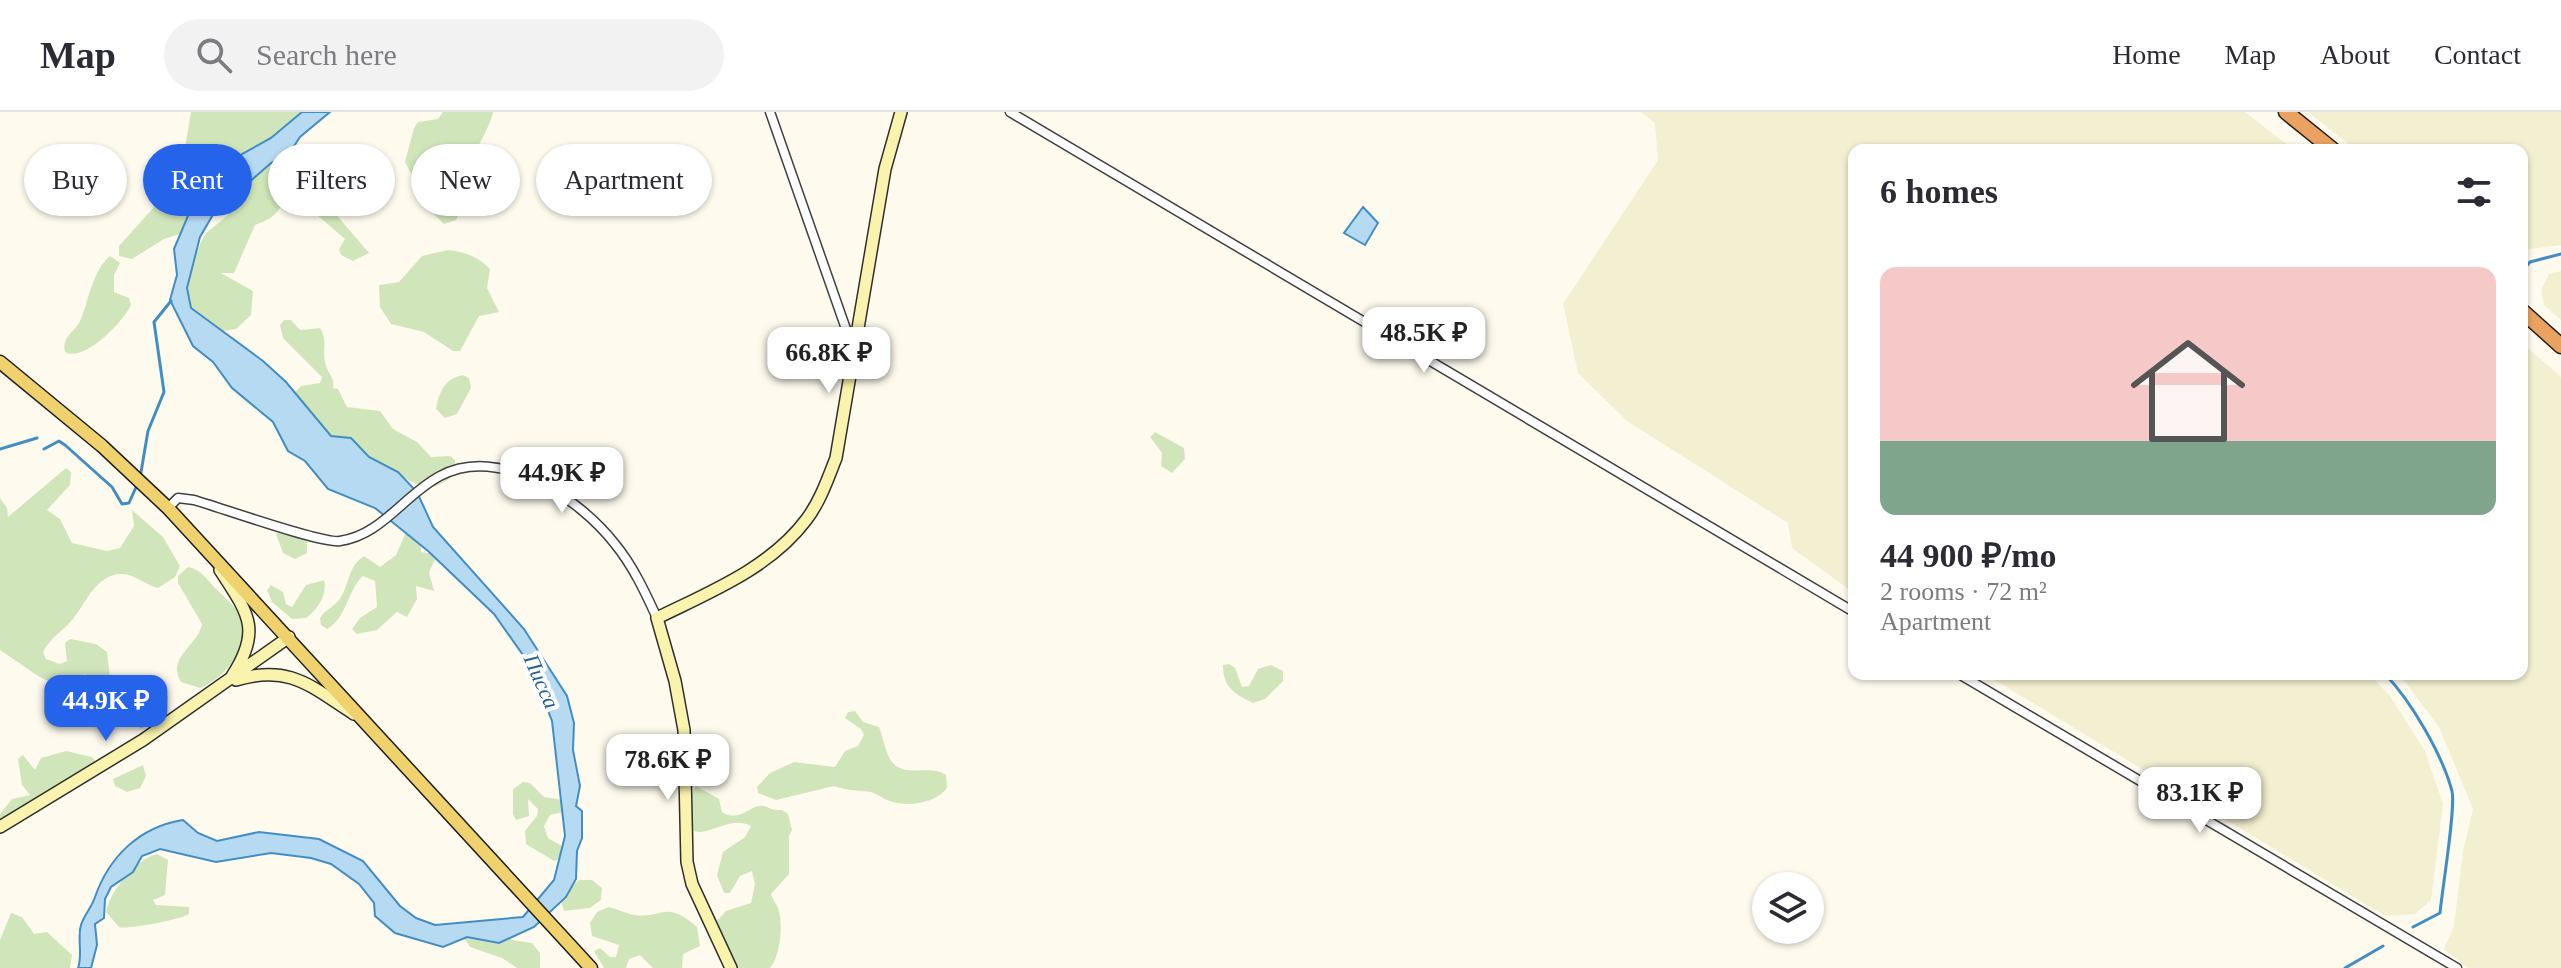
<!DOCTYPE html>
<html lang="en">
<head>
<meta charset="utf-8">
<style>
  :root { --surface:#fff; --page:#f2f2f3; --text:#2b2b33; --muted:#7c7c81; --line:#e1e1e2; --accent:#2563eb }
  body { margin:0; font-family:"Times New Roman",serif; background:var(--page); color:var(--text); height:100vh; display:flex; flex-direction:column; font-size:30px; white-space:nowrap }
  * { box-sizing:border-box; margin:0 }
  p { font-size:26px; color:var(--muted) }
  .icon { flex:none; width:44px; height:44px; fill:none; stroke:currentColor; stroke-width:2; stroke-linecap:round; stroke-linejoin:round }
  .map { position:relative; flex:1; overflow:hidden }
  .drawer { position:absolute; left:1848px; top:32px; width:680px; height:536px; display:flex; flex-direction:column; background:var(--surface); border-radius:16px; box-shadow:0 2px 6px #0004 }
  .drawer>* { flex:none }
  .hud { position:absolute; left:24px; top:32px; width:760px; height:72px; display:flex; gap:16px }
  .controls { position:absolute; left:1752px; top:760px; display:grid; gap:16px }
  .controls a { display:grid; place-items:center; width:72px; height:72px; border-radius:50%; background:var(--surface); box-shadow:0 2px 6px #0004; font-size:40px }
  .price { position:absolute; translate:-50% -68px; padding:0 18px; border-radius:16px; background:#fff; color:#222; font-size:26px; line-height:52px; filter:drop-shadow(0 2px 4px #0008) }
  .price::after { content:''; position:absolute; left:50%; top:48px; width:24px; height:18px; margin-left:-12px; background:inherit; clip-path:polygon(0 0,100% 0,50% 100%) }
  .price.current { background:var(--accent); color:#fff }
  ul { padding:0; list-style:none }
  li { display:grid; align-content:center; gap:16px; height:424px; padding:0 32px }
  li span { display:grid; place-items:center; height:248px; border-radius:16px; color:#555 }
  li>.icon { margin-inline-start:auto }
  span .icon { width:144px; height:144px; fill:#fffc; stroke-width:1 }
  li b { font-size:34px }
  h2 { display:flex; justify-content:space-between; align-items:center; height:96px; padding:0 32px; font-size:34px }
  .chip { padding:0 28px; border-radius:36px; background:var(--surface); box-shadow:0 2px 6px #0004; font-size:28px; line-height:72px }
  .chip.current { background:var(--accent); color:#fff }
  header { display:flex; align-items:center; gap:48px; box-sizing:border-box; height:112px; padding:0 40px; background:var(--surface); border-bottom:2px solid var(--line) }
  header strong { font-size:38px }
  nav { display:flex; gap:44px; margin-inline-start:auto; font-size:28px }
  .search { width:560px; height:72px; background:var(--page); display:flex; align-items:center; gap:20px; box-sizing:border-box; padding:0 28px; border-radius:44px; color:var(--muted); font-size:30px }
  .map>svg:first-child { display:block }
  .farmland { fill:#f2f0d0 }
  .green { fill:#d0e6ba }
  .water { fill:#b6daf2; stroke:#428ec4; stroke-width:2 }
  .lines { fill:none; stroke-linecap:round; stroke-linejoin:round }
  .stream { stroke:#428ec4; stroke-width:3 }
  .street-casing { stroke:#404040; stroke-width:11 }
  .secondary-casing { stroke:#2f2f2f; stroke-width:14 }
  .primary-casing { stroke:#1e1e1e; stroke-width:15 }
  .highway-casing { stroke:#1e1e1e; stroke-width:17 }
  .street { stroke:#fff; stroke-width:8 }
  .secondary { stroke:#f9f3ae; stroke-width:11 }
  .primary { stroke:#efd26d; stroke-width:12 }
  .highway { stroke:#eaa260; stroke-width:14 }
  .labels { text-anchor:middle; stroke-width:8; stroke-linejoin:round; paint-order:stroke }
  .water-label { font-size:22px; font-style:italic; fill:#1f6096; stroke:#fff }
</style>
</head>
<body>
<header>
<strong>Map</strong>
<div class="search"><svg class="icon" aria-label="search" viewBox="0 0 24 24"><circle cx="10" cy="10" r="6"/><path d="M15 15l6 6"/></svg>Search here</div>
<nav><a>Home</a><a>Map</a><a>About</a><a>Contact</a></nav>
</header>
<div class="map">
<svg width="2561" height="856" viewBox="0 0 2561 856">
  <rect width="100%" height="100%" fill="#fefbee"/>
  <path class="farmland" d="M 1641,0 L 2245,0 L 2294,38 L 1854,38 L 1854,481 L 1792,436 L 1788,411 L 1627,309 L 1578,261 L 1563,192 L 1658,48 L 1655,11 Z
    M 2308,0 L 2561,0 L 2561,133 L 2522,138 L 2522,38 L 2356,38 Z
    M 2561,159 L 2561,208 L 2544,193 L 2541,178 L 2549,162 Z
    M 2522,231 L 2561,265 L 2561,856 L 2468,856 L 2444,837 L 2454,814 L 2463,739 L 2473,697 L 2439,615 L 2399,562 L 2522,562 Z
    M 1985,562 L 2369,562 L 2390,584 L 2425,639 L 2443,692 L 2431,788 L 2415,802 L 2385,804 Z"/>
  <path class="green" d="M 191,0 L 311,0 L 270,28 L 245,39 L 183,121 L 164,127 L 132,147 L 119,144 L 119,134 L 164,84 L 184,42 Z
    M 443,0 L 493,0 C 491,12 476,40 468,49 L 473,69 L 456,89 L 459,102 L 456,108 L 444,112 L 429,97 L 405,50 L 414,16 L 418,10 L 438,7 Z
    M 285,43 L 295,51 L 298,63 L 322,93 L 328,93 L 369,141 L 353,149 L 341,143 L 339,137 L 345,127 L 295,84 L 285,70 C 282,97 280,104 255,113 L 234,161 L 221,161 L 253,179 L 251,203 L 236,217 L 216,220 L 190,201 L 186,176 L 200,132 L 206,121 L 227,104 L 247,69 L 259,62 L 261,49 Z
    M 448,138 C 463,139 479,145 490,157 L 487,176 L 499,200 L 479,204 L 460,239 L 453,239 L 424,220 L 391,212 L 380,195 L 379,173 L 399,170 L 422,144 Z
    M 110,144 L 120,151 L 114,163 L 114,180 L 129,186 L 131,193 C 123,210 84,251 65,240 C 61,224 76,220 81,207 C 89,187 93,158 110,144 Z
    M 284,208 L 291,208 L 300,218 L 320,216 C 328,229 322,237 325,250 C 327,261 335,265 333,276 L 338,277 L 347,295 L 380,299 L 393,317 L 417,330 L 431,345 L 450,344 L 455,348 L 455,361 C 433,383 421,375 399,363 C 388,357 375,354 363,350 L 351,325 L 330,325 L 316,304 L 309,306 L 292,283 L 301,274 L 320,271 L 322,265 L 283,226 L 280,213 Z
    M 463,263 L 469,266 L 471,276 L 457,302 L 445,306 L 436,297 C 439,280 445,266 463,263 Z
    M 1155,320 L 1184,336 L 1185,347 L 1172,361 L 1161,354 L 1162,341 L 1150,325 Z
    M 66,356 L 71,360 L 70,373 L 47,398 L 60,407 L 72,431 L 107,439 L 120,436 L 134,414 L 132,398 L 163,425 L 180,454 L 175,465 L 158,476 C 145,473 135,462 122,462 C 96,462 86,491 73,507 C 63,519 50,526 43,540 L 46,547 L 60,552 L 67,549 L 65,531 L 70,527 L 96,532 L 107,540 L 110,566 L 100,574 L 85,562 L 71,575 L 58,574 L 38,564 L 0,538 L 0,386 L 7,396 L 8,405 Z
    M 282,419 L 307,428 L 307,441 L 295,447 L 283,441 L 276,422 Z
    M 406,420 L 421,429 L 421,440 L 433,442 L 435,448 L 429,460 L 434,479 L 416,474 L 417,487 L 407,505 L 397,500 L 377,518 L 357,522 L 352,517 L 360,506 L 377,495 L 375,469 L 363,464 C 348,477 347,506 327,517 L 321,513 L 320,506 C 325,498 333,495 339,488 C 350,473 347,455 364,444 L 380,455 L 396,443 Z
    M 188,455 C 201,457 208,469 217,478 C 225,486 237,495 241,506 C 252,534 224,567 200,576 L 181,570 C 166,545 198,534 202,512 L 178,471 L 178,464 Z
    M 324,468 C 328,482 317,498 306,506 L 292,507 L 272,490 L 267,478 L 271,473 L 283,480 L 286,492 L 292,495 L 306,473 Z
    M 1229,552 L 1235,556 L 1242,575 L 1249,574 L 1258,557 L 1271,553 L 1283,559 L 1283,569 L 1265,587 L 1253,591 C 1235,582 1223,576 1223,553 Z
    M 164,579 L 168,585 L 167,596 L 141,617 L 137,612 C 138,598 149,581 164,579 Z
    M 855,599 L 863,610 L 879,615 C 883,625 885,638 890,647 C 902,668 930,651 946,663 L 947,676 C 935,692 905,696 887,688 C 881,686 877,681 870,680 C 858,678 846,679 834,674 L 776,688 L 758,681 L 757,675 L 770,661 L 794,650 L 835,655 L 845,639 L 858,634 L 864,623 L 861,617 L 845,606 L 848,600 Z
    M 66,639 L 92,645 L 96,650 L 0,710 L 0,702 L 12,687 L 30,683 L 22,673 L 18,647 L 23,643 L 35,658 L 41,646 Z
    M 143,653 L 146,664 L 140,676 L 127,680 L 115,674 L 113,667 Z
    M 523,670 L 530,671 L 544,685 L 563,688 L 563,700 L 550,703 L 544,714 L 548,726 L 562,734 L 561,747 L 554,749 L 526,732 L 525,719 L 537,704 L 538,697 L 528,687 L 529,704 L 516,708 L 513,702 L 513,677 Z
    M 696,674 L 719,687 L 722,700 C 743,713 752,686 769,696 C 777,700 781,695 788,702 L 792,718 L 789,724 L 789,762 L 771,782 C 773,789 778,793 779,800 C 783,816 780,844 770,856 L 736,856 L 717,809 L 726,799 L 751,791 L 755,772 L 752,759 L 740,764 L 730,781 L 724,781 L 717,763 L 723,740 L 745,725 L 751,714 C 729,703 709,725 694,719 C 687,707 688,686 696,674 Z
    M 157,742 L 168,748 L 165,783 L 153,788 L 156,793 L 189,795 L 189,802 C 183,807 126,818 119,815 L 106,800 C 110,779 136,747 157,742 Z
    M 579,768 L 592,768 L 602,776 L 601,788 L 590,796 L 564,799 L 560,786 Z
    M 609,795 C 618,797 627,802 635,803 C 663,807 665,787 697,815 L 700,834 L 683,842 L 682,856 L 653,856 L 640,843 L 629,847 L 626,856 L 604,856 L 594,839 L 600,836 L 610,845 L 616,845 L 619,833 L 592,824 L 590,811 L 597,800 Z
    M 11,801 L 22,805 L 34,822 L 47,820 L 72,843 L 70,856 L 0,856 L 0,828 Z
    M 507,823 L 512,828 L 532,831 L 540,841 L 540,856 L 517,856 L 502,846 L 470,835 L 463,824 Z"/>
  <path class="water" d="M 302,0 L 330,0 L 300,25 L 289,42 L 271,51 L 214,101 L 200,125 L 187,176 L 191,196 L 263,249 L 286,270 L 331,324 L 351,326 L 369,345 L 398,360 L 417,380 L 433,415 L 524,517 L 567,584 L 574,611 L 573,638 L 580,674 L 576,694 L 582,699 L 582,726 L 577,739 L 576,767 L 566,785 L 534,815 L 499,831 L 467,825 L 443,835 L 395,821 L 375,804 L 374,791 L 359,772 L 331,752 L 311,746 L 271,741 L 216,750 L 160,737 L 142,744 L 133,760 L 111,775 L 105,787 L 104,806 L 95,812 L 97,833 L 91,856 L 78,856 C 83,843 77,827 81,813 C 84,803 92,795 95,785 C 109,745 139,715 183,708 L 198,721 L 217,729 L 259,720 L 319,727 L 363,749 L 400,794 L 416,806 L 435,813 L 523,805 L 554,768 L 565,724 L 552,609 L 530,553 L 494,502 L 428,439 L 375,396 L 328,377 L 305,349 L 288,339 L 273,310 L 232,276 L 213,250 L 193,234 L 170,188 L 177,163 L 174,137 L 190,99 L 242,42 L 271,26 Z
    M 1363,95 L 1378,111 L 1365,133 L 1344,121 Z"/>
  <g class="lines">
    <path class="stream" d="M 2522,159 L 2530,150 L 2561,142
      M 0,337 L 37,326
      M 44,337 L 59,329 L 65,333 L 112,375 L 122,392 L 129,391 L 137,373
      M 140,366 L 148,319 L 164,280 L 154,210 L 171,189
      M 2385,562 C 2411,589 2442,642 2452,679 C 2456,696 2442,778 2440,801 L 2413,815
      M 2345,856 L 2383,834"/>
    <g class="street-casing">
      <path id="street" d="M 770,0 L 853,237
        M 1010,0 L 1854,500
        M 168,396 L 178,386 L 194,388 C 219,395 322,432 340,429 C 382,423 404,383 440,364 C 500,332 579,386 615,432 C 633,454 645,480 657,506
        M 1959,562 L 2457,856"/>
    </g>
    <g class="secondary-casing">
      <path id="secondary" d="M 220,458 C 247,500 263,517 232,564
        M 236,568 C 290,552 310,574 354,602
        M 0,715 L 143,628 L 289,525
        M 731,856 L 692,772 L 687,750 L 684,618 L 675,569 L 657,506 C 710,480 770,456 806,408 C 820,390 828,366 836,346 L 885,57 L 901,0"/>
    </g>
    <g class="primary-casing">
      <path id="primary" d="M 0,250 L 102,334 L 168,396 L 591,856"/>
    </g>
    <g class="highway-casing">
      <path id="highway" d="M 2286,0 L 2333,38
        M 2522,199 L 2561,234"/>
    </g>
    <use href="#street" class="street"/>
    <use href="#secondary" class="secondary"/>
    <use href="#primary" class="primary"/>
    <use href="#highway" class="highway"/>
  </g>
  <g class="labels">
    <g class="water-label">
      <text transform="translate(542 569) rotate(66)" y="8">Писса</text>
    </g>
  </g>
</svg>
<div class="controls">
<a><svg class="icon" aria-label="layers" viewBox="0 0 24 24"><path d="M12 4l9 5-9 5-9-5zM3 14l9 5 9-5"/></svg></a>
</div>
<b class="price" style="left:1424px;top:263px">48.5K ₽</b>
<b class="price" style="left:829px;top:283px">66.8K ₽</b>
<b class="price" style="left:562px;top:403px">44.9K ₽</b>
<b class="price current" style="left:106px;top:631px">44.9K ₽</b>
<b class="price" style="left:668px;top:690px">78.6K ₽</b>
<b class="price" style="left:2200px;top:723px">83.1K ₽</b>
<div class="hud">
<a class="chip">Buy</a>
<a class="chip current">Rent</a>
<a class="chip">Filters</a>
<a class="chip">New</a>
<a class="chip">Apartment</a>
</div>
<section class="drawer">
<h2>6 homes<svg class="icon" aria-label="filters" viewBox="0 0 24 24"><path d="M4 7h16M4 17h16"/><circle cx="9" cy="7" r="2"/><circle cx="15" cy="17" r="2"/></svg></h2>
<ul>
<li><span style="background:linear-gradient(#f6c9c9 70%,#7fa58c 0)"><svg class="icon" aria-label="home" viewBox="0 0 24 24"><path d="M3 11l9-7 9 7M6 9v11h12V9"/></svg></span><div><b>44 900 ₽/mo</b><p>2 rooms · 72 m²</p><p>Apartment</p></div></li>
</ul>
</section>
</div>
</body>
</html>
